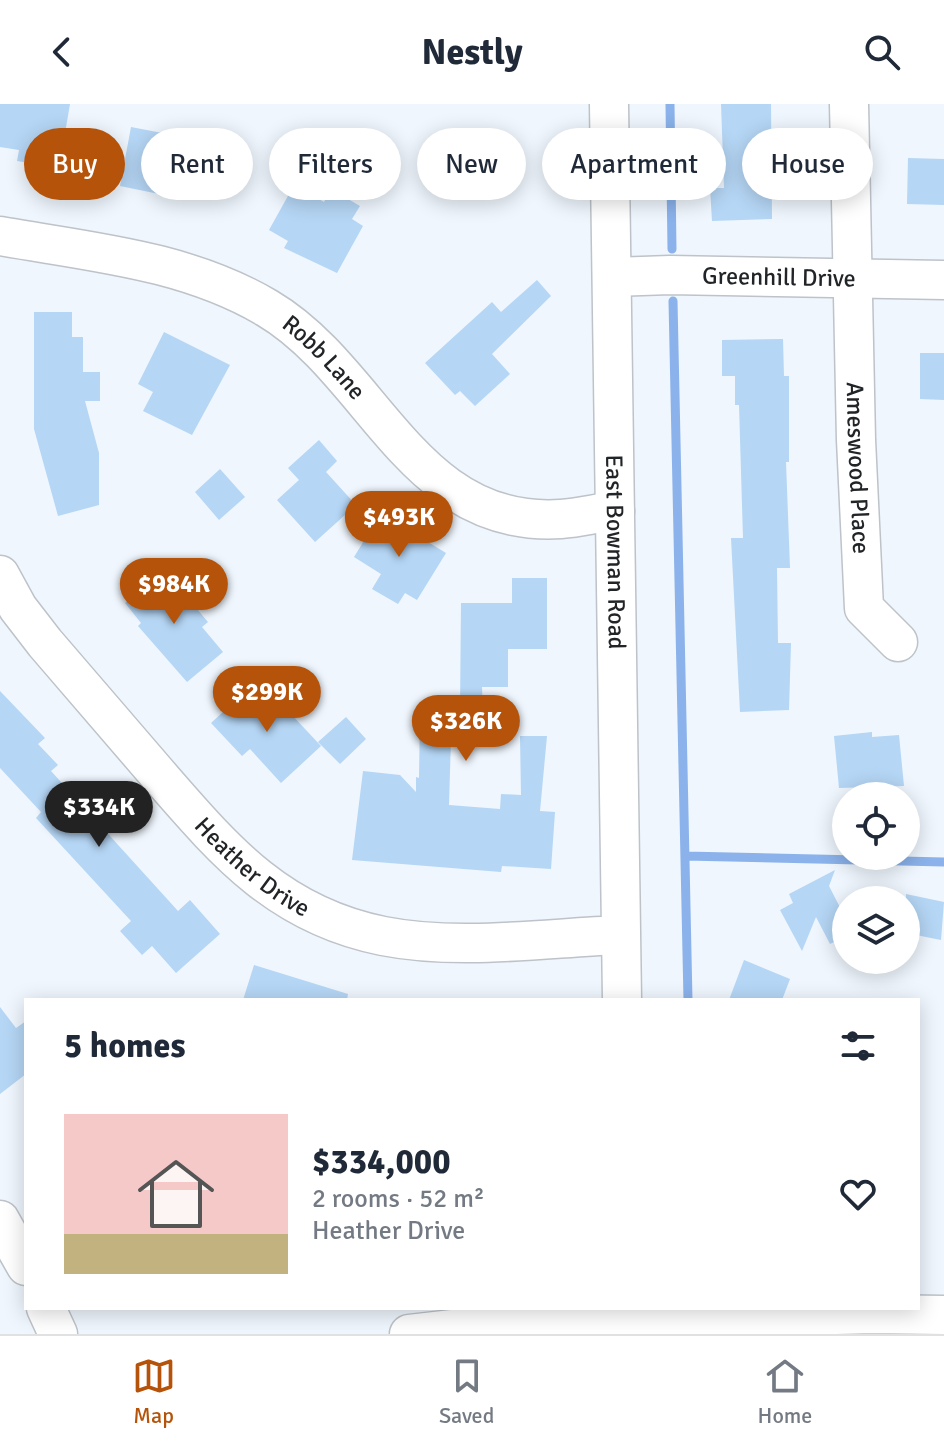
<!DOCTYPE html>
<html lang="en">
<head>
<meta charset="utf-8">
<style>
  :root { --surface:#fff; --page:#f6f6f7; --text:#1f2937; --muted:#747a83; --line:#e0e1e3; --accent:#b45309 }
  body { margin:0; font-family:Signika,sans-serif; background:var(--page); color:var(--text); height:100vh; display:flex; flex-direction:column; font-size:30px; white-space:nowrap }
  * { box-sizing:border-box; margin:0 }
  p { font-size:26px; color:var(--muted) }
  .icon { flex:none; width:44px; height:44px; fill:none; stroke:currentColor; stroke-width:2; stroke-linecap:round; stroke-linejoin:round }
  .map { position:relative; flex:1; overflow:hidden }
  .sheet { position:absolute; left:24px; top:894px; width:896px; height:312px; display:flex; flex-direction:column; background:var(--surface); border-radius:0px; box-shadow:0 4px 20px #0003 }
  .sheet>* { flex:none }
  .banner { position:absolute; left:24px; top:24px; width:896px; height:72px; display:flex; gap:16px }
  .tools { position:absolute; left:832px; top:678px; display:grid; gap:16px }
  .tools a { display:grid; place-items:center; width:88px; height:88px; border-radius:50%; background:var(--surface); box-shadow:0 4px 20px #0003; font-size:40px }
  .price { position:absolute; translate:-50% -68px; padding:0 18px; border-radius:28px; background:var(--accent); color:#fff; font-size:26px; line-height:52px; filter:drop-shadow(0 2px 4px #0008) }
  .price::after { content:''; position:absolute; left:50%; top:48px; width:24px; height:18px; margin-left:-12px; background:inherit; clip-path:polygon(0 0,100% 0,50% 100%) }
  .price.current { background:#222; color:#fff }
  ul { padding:0; list-style:none }
  li { display:flex; align-items:center; gap:24px; height:200px; padding:0 40px }
  li+li { border-top:2px solid var(--line) }
  li span { display:grid; place-items:center; flex:none; width:224px; height:160px; border-radius:0px; color:#555 }
  li>.icon { margin-inline-start:auto }
  span .icon { width:96px; height:96px; fill:#fffc; stroke-width:1 }
  li b { font-size:34px }
  h2 { display:flex; justify-content:space-between; align-items:center; height:96px; padding:0 40px; font-size:34px }
  .chip { padding:0 28px; border-radius:36px; background:var(--surface); box-shadow:0 4px 20px #0003; font-size:28px; line-height:72px }
  .chip.current { background:var(--accent); color:#fff }
  header { display:flex; justify-content:space-between; align-items:center; height:104px; padding:0 40px; background:var(--surface); font-size:36px; font-weight:700 }
  .dock { display:flex; justify-content:space-around; align-items:center; height:112px; border-top:2px solid var(--line); background:var(--surface); font-size:22px; color:var(--muted) }
  .dock a { display:grid; justify-items:center; gap:4px }
  .dock .current { color:var(--accent) }
  .map>svg:first-child { display:block }
  .lines { fill:none; stroke-linecap:round; stroke-linejoin:round }
  .stream { stroke:#8bb2eb; stroke-width:9 }
  .building { fill:#b5d6f5 }
  .minor-casing { stroke:#bdc3c9; stroke-width:41 }
  .minor { stroke:#fff; stroke-width:38 }
  .labels { text-anchor:middle; stroke-width:6; stroke-linejoin:round; paint-order:stroke }
  .street-label { font-size:24px; fill:#222527; stroke:#fff }
</style>
</head>
<body>
<header><svg class="icon" aria-label="back" viewBox="0 0 24 24"><path d="M15 5l-7 7 7 7"/></svg>Nestly<svg class="icon" aria-label="search" viewBox="0 0 24 24"><circle cx="10" cy="10" r="6"/><path d="M15 15l6 6"/></svg></header>
<div class="map">
<svg width="944" height="1230" viewBox="0 0 944 1230">
  <rect width="100%" height="100%" fill="#eff6fd"/>
  <g class="lines">
    <path class="stream" d="M 670,0 L 672,145
      M 673,197 L 688,896
      M 685,752 L 944,758"/>
  </g>
  <path class="building" d="M 0,0 L 70,0 L 59,64 L 17,57 L 19,46 L 0,43 Z
    M 721,0 L 771,0 L 772,115 L 712,117 L 710,84 L 724,84 Z
    M 131,23 L 204,37 L 193,91 L 160,85 L 159,90 L 120,82 Z
    M 908,54 L 944,55 L 944,101 L 907,100 Z
    M 294,81 L 324,98 L 331,85 L 360,102 L 352,115 L 363,122 L 337,169 L 284,144 L 288,137 L 269,126 Z
    M 537,176 L 551,192 L 492,250 L 510,270 L 475,302 L 460,287 L 455,291 L 425,259 L 492,198 L 501,208 Z
    M 34,208 L 72,208 L 72,233 L 83,233 L 83,268 L 100,268 L 100,297 L 85,297 L 99,349 L 99,401 L 58,412 L 34,325 Z
    M 164,228 L 230,261 L 192,331 L 143,307 L 153,288 L 138,280 Z
    M 783,235 L 784,272 L 789,272 L 789,358 L 786,358 L 790,464 L 777,464 L 778,539 L 791,539 L 789,606 L 740,608 L 731,434 L 743,434 L 739,301 L 735,301 L 735,272 L 722,272 L 722,236 Z
    M 920,249 L 944,249 L 944,296 L 920,295 Z
    M 319,336 L 337,357 L 326,368 L 356,401 L 315,438 L 277,396 L 299,376 L 288,364 Z
    M 220,365 L 245,393 L 219,416 L 195,388 Z
    M 381,409 L 446,449 L 417,496 L 405,489 L 398,500 L 372,485 L 381,470 L 354,453 Z
    M 164,466 L 208,518 L 202,523 L 223,548 L 187,578 L 138,522 L 141,519 L 125,499 Z
    M 512,474 L 547,474 L 547,545 L 508,545 L 508,583 L 482,583 L 484,634 L 451,635 L 449,701 L 500,705 L 501,690 L 521,691 L 520,632 L 547,632 L 540,707 L 555,708 L 551,765 L 502,762 L 501,768 L 352,756 L 363,667 L 400,671 L 416,688 L 416,673 L 419,674 L 420,607 L 460,607 L 461,499 L 512,499 Z
    M 250,583 L 267,601 L 276,594 L 321,642 L 281,679 L 250,645 L 242,652 L 211,619 Z
    M 0,587 L 45,634 L 38,640 L 58,661 L 51,667 L 149,775 L 178,807 L 190,796 L 220,830 L 176,869 L 152,842 L 142,851 L 120,827 L 131,817 L 36,714 L 41,708 L 0,664 Z
    M 346,613 L 366,635 L 340,660 L 318,638 Z
    M 872,628 L 872,633 L 899,631 L 904,682 L 839,684 L 834,632 Z
    M 835,766 L 829,782 L 846,815 L 846,832 L 830,840 L 816,813 L 802,847 L 780,806 L 793,799 L 789,790 Z
    M 906,790 L 944,798 L 941,836 L 906,829 Z
    M 744,856 L 790,875 L 782,896 L 729,896 Z
    M 254,861 L 348,890 L 347,896 L 243,896 Z
    M 0,903 L 16,924 L 26,917 L 26,970 L 0,990 Z"/>
  <g class="lines">
    <g class="minor-casing">
      <g id="minor">
        <path id="s1" d="M 609,0 L 622,896"/>
        <path id="s2" d="M 849,0 L 856,336 L 864,504 L 898,538"/>
        <path id="s3" d="M 0,132 C 91,148 186,156 267,204 C 374,267 413,425 561,415 C 579,414 597,409 615,407"/>
        <path id="s4" d="M 613,173 L 670,171 L 944,176"/>
        <path id="s5" d="M 0,471 L 18,504 L 45,539 C 82,582 119,625 156,668 C 223,745 277,811 383,832 C 459,847 544,834 620,831"/>
        <path d="M 0,1116 L 26,1162"/>
        <path d="M 46,1204 L 58,1230"/>
        <path d="M 409,1230 L 497,1220 L 873,1210 L 944,1211"/>
      </g>
    </g>
    <use href="#minor" class="minor"/>
  </g>
  <g class="labels">
    <g class="street-label">
      <text dy="8" stroke="none"><textPath href="#s4" startOffset="166">Greenhill Drive</textPath></text>
      <text dy="8" stroke="none"><textPath href="#s3" startOffset="354">Robb Lane</textPath></text>
      <text dy="8" stroke="none"><textPath href="#s2" startOffset="364">Ameswood Place</textPath></text>
      <text dy="8" stroke="none"><textPath href="#s1" startOffset="448">East Bowman Road</textPath></text>
      <text dy="8" stroke="none"><textPath href="#s5" startOffset="388">Heather Drive</textPath></text>
    </g>
  </g>
</svg>
<div class="tools">
<a><svg class="icon" aria-label="locate" viewBox="0 0 24 24"><circle cx="12" cy="12" r="6"/><path d="M12 2v4M12 18v4M2 12h4M18 12h4"/></svg></a>
<a><svg class="icon" aria-label="layers" viewBox="0 0 24 24"><path d="M12 4l9 5-9 5-9-5zM3 14l9 5 9-5"/></svg></a>
</div>
<b class="price" style="left:399px;top:455px">$493K</b>
<b class="price" style="left:174px;top:522px">$984K</b>
<b class="price" style="left:267px;top:630px">$299K</b>
<b class="price" style="left:466px;top:659px">$326K</b>
<b class="price current" style="left:99px;top:745px">$334K</b>
<div class="banner">
<a class="chip current">Buy</a>
<a class="chip">Rent</a>
<a class="chip">Filters</a>
<a class="chip">New</a>
<a class="chip">Apartment</a>
<a class="chip">House</a>
</div>
<section class="sheet">
<h2>5 homes<svg class="icon" aria-label="filters" viewBox="0 0 24 24"><path d="M4 7h16M4 17h16"/><circle cx="9" cy="7" r="2"/><circle cx="15" cy="17" r="2"/></svg></h2>
<ul>
<li><span style="background:linear-gradient(#f6c9c9 75%,#c2b280 0)"><svg class="icon" aria-label="home" viewBox="0 0 24 24"><path d="M3 11l9-7 9 7M6 9v11h12V9"/></svg></span><div><b>$334,000</b><p>2 rooms · 52 m²</p><p>Heather Drive</p></div><svg class="icon" aria-label="heart" viewBox="0 0 24 24"><path d="M12 20l-8-8c-3-5 5-10 8-4 3-6 11-1 8 4z"/></svg></li>
</ul>
</section>
</div>
<nav class="dock">
<a class="current"><svg class="icon" aria-label="map" viewBox="0 0 24 24"><path d="M3 6l6-2 6 2 6-2v14l-6 2-6-2-6 2zM9 4v14M15 6v14"/></svg>Map</a>
<a><svg class="icon" aria-label="saved" viewBox="0 0 24 24"><path d="M7 4h10v16l-5-4-5 4z"/></svg>Saved</a>
<a><svg class="icon" aria-label="home" viewBox="0 0 24 24"><path d="M3 11l9-7 9 7M6 9v11h12V9"/></svg>Home</a>
</nav>
</body>
</html>
